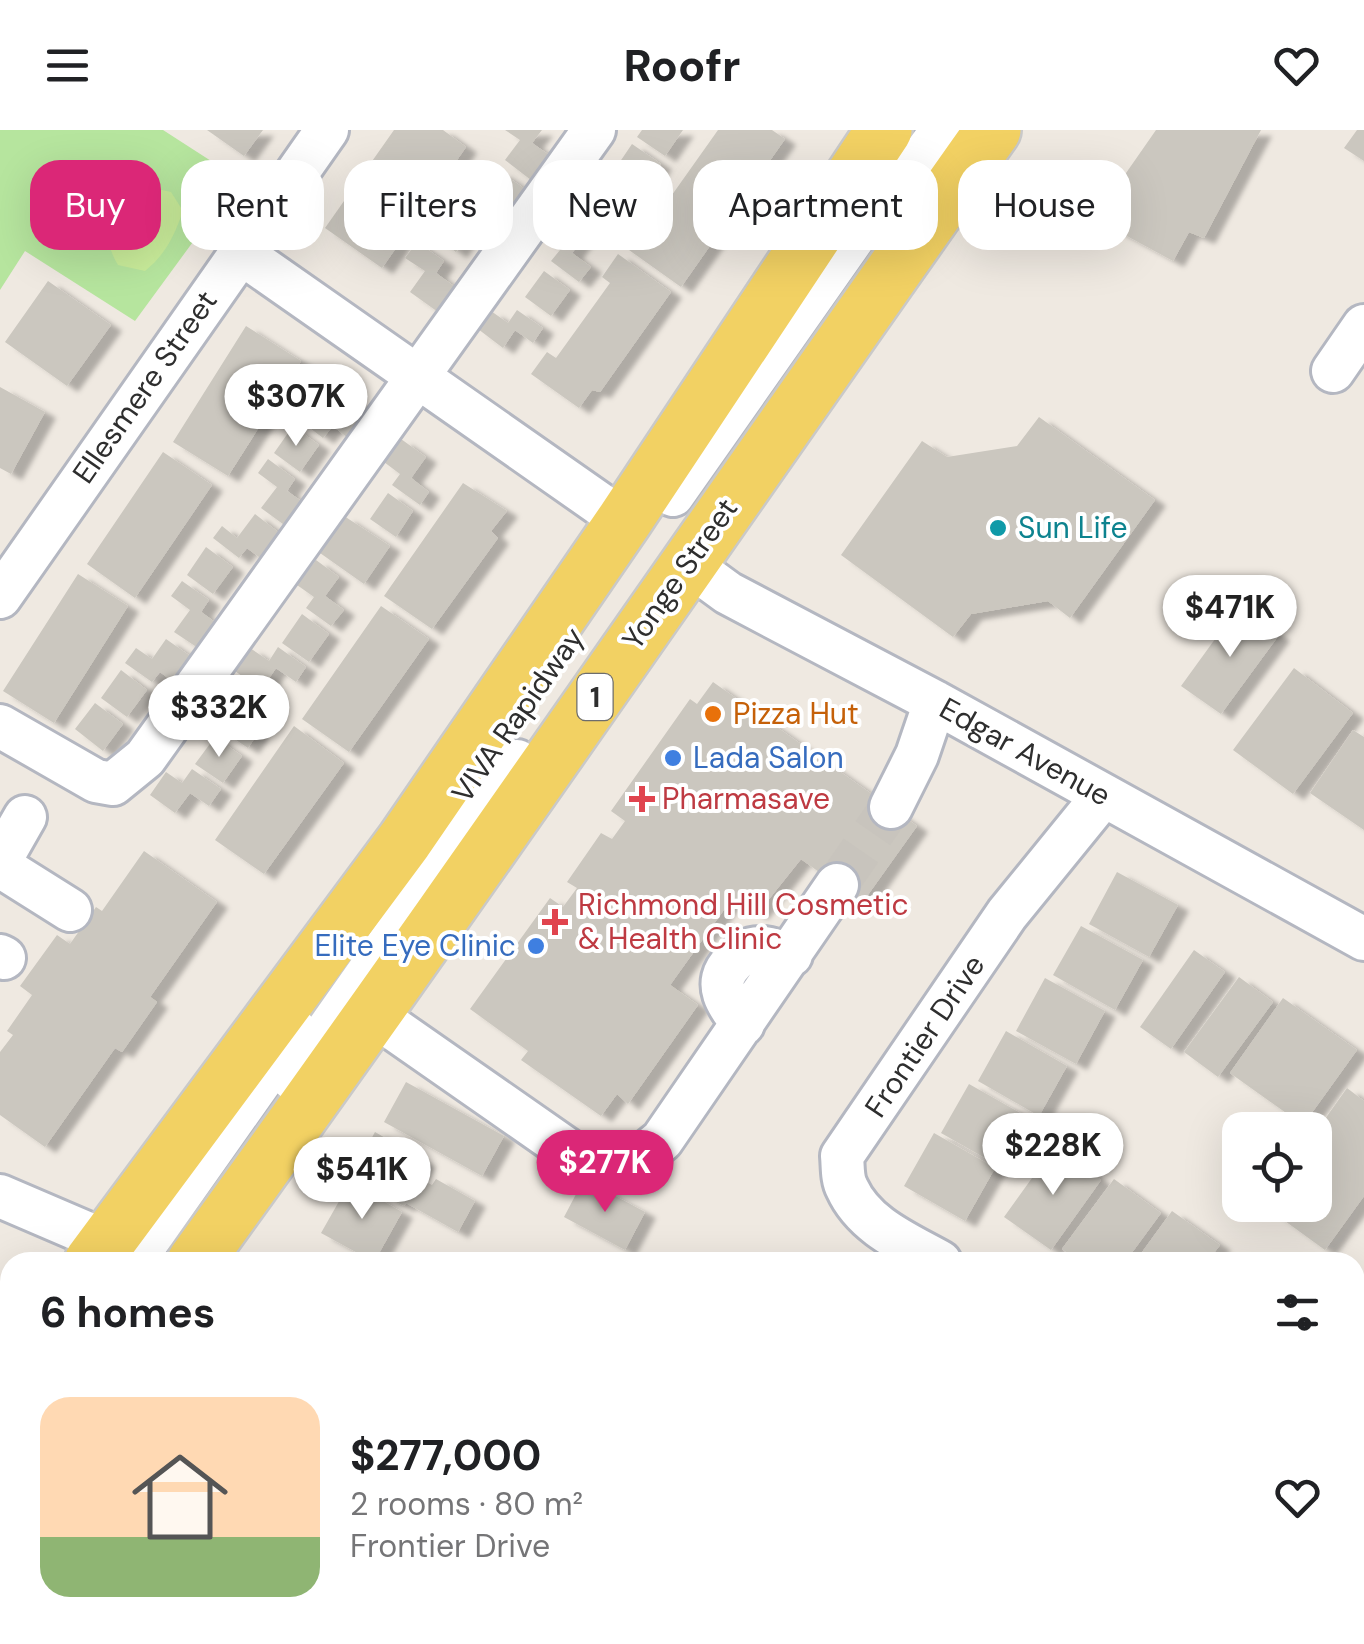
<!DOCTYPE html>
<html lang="en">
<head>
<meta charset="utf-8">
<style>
  :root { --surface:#fff; --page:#f2f2f2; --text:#202124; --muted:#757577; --line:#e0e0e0; --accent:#db2777 }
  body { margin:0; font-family:"DM Sans",sans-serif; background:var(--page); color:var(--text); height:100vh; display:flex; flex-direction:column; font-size:38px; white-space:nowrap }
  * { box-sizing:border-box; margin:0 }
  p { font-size:32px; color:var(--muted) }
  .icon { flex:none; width:55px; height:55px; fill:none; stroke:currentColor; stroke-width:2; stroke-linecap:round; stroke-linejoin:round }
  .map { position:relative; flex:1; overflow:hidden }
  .sheet { position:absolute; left:0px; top:1122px; width:1365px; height:392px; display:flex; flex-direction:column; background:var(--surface); border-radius:30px 30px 0 0; box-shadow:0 10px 40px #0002 }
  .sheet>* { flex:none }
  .hud { position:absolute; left:30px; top:30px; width:1305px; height:90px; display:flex; gap:20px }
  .fabs { position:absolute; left:1222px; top:982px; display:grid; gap:20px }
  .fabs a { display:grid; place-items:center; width:110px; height:110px; border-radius:20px; background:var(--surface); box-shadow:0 10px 40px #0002; font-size:50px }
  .price { position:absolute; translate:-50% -85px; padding:0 22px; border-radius:35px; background:#fff; color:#222; font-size:32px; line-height:65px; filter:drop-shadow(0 2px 5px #0008) }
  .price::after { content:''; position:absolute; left:50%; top:60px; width:30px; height:22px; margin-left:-15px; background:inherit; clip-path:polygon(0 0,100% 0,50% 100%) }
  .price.on { background:var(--accent); color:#fff }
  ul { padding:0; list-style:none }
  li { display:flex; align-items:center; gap:30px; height:250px; padding:0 40px }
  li+li { border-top:2px solid var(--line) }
  li span { display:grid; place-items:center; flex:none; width:280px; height:200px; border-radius:30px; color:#555 }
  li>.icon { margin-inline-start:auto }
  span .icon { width:120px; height:120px; fill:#fffc; stroke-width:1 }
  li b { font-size:42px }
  h2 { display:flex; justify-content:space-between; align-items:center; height:120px; padding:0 40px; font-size:42px }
  .chip { padding:0 35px; border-radius:30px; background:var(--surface); box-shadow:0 10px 40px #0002; font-size:35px; line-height:90px }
  .chip.on { background:var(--accent); color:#fff }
  header { display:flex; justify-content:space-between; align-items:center; height:130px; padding:0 40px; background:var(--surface); font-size:45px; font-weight:700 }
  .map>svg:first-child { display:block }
  .green { fill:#b6e59e }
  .pitch { fill:#c9ec9a }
  .building { fill:#cbc7bf; filter:url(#shadow) }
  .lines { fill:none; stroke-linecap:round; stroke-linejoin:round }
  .minor-tunnel { stroke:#c8c4bd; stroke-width:42; stroke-dasharray:42 21; stroke-linecap:butt }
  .minor-casing { stroke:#b4b7c1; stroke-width:48 }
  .major-casing { stroke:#c9c9c9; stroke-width:60 }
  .minor { stroke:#fff; stroke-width:42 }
  .major { stroke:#f2d163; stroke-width:55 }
  .culture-dot { fill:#0f9aa8; stroke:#fff; stroke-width:4 }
  .food-dot { fill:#e8710a; stroke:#fff; stroke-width:4 }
  .shop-dot { fill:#3f7fe0; stroke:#fff; stroke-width:4 }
  .health-dot { fill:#e0444e; stroke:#fff; stroke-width:4 }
  .labels { text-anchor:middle; stroke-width:8; stroke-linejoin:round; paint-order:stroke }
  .shield { fill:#fff; stroke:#6d6d6d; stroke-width:2.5 }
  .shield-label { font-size:28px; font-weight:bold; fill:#2e2e2e }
  .street-label { font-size:30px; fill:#2e2e2e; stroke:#fff }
  .culture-label { font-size:30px; fill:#0d838f; stroke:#fff; text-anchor:start }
  .food-label { font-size:30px; fill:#c56008; stroke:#fff; text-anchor:start }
  .shop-label { font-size:30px; fill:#366cbe; stroke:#fff; text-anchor:start }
  .health-label { font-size:30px; fill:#be3a42; stroke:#fff; text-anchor:start }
</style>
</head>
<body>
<header><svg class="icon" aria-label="menu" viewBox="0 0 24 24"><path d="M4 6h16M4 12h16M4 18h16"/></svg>Roofr<svg class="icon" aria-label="heart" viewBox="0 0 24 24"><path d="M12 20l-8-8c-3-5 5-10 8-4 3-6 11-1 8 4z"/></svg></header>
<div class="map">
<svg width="1364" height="1514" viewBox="0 0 1364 1514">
  <defs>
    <filter id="shadow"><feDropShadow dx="11" dy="6" stdDeviation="2.5" flood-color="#0004"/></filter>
  </defs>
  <rect width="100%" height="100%" fill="#efe9e1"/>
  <path class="green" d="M 0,0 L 163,0 L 239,49 L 135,191 L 25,121 L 0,160 Z"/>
  <path class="pitch" d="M 153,58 L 171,62 L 183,81 C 174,106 166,124 145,141 L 118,135 C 96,99 111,65 153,58 Z"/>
  <path class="building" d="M 207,0 L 263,0 L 244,26 Z
    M 394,0 L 443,0 L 466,17 L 382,138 L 325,98 Z
    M 505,0 L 542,0 L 532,13 L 549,25 L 531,50 L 505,30 L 520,10 Z
    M 642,0 L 683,0 L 665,26 L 637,7 Z
    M 718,0 L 772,0 L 785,9 L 681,157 L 622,115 L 640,89 L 650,96 Z
    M 1156,0 L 1261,0 L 1204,108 L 1189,102 L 1173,131 L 1081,81 L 1100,47 L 1117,56 Z
    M 1357,0 L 1364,0 L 1364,31 L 1344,18 Z
    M 632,14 L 661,34 L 642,62 L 613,42 Z
    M 499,41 L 525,59 L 509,83 L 493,71 L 484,84 L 456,63 L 466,49 L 484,61 Z
    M 608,48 L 638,68 L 627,84 L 606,70 L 594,89 L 567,71 L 582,50 L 599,62 Z
    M 448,76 L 475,96 L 456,122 L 429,102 Z
    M 561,84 L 587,103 L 572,123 L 591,137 L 579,152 L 551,131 L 560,120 L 543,108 Z
    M 417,112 L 444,131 L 436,143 L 455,157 L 438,182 L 410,162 L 425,141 L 405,128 Z
    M 618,124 L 671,162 L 600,262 L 592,260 L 579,278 L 531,244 L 547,222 L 556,228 L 610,153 L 602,147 Z
    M 544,141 L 570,160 L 551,186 L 525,167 Z
    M 48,151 L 111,195 L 67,256 L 5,212 Z
    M 517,180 L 543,198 L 533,213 L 515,200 L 503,218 L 478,199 L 491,181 L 508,193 Z
    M 246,196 L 301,231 L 228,346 L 173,312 Z
    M 0,257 L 45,282 L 11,344 L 0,338 Z
    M 341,262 L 369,283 L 349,309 L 333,296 L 323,308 L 297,288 L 309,272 L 324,285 Z
    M 1039,287 L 1155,370 L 1070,488 L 1048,471 L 971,484 L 953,507 L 841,425 L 922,311 L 947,327 L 1017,316 Z
    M 293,296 L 319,315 L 300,342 L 274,323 Z
    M 401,309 L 426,327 L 411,348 L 429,362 L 420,375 L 392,355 L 400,344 L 384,332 Z
    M 163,322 L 212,355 L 135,468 L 87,434 Z
    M 268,329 L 295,349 L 287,361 L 304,373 L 287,397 L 261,378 L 277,357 L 258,343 Z
    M 463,353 L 507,381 L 491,401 L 498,408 L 432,499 L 384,466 Z
    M 388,363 L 413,381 L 396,407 L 370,389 Z
    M 255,384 L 282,405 L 263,430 L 247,418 L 239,428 L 213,408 L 222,396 L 237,408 Z
    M 344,386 L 390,416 L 364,454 L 320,423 Z
    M 206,417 L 233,437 L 213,464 L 187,445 Z
    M 316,430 L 339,447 L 325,466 L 344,480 L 331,496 L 306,478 L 314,467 L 297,455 Z
    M 78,444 L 128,476 L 54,593 L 3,561 Z
    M 182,451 L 209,470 L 201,482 L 219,495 L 201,520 L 174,502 L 190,480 L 171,466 Z
    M 381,476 L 429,509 L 349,622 L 302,589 Z
    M 1239,476 L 1279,505 L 1221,584 L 1181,556 Z
    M 302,484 L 329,504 L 309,532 L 282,513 Z
    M 166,509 L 193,528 L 175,553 L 160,542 L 152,552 L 125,533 L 136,518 L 152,529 Z
    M 278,517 L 306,537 L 296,552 L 276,538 L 261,560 L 235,541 L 250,518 L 269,531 Z
    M 1294,538 L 1353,583 L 1293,664 L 1233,620 Z
    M 121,540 L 147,560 L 127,587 L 101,568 Z
    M 228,550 L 255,569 L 241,591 L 258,603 L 248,618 L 220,599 L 228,587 L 211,575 Z
    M 713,552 L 917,696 L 862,773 L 801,729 L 757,784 L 733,767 L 670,855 L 698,875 L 628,974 L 617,964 L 601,986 L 521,930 L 528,921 L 470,879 L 550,768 L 563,777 L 577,758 L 567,752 L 601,703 L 612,709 L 625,691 L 611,681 L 690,569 L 697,574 Z
    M 95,573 L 123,594 L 103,621 L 75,599 Z
    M 294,596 L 344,633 L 264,744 L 215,710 Z
    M 1353,600 L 1364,607 L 1364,700 L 1310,663 Z
    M 215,607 L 242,626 L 223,653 L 195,634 Z
    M 192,639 L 221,659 L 209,676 L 190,663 L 175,683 L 150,665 L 166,642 L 182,653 Z
    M 144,721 L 217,772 L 150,867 L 157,872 L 122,922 L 115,918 L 45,1017 L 0,985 L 0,922 L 13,905 L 7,901 L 32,865 L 20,856 L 57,805 L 70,814 L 96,777 L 102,781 Z
    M 1117,742 L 1178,775 L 1149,827 L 1089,794 Z
    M 1081,796 L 1143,830 L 1115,880 L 1053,845 Z
    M 1194,820 L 1225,842 L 1171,919 L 1140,897 Z
    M 1239,847 L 1273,872 L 1218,947 L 1184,922 Z
    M 1045,848 L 1105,881 L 1076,934 L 1016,901 Z
    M 1283,868 L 1357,920 L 1303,995 L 1230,943 Z
    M 1006,901 L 1067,936 L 1039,986 L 978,951 Z
    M 406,952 L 504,1006 L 482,1046 L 384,992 Z
    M 969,954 L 1029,988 L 1001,1037 L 941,1003 Z
    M 1347,958 L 1364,971 L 1364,1066 L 1325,1120 L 1263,1075 L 1315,1075 L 1315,1003 Z
    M 375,1002 L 425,1031 L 414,1049 L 419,1052 L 421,1049 L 432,1055 L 436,1049 L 475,1071 L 458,1102 L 406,1073 L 404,1076 L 386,1067 L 390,1060 L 354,1040 Z
    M 934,1003 L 995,1038 L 965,1091 L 904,1056 Z
    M 1055,1016 L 1101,1050 L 1051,1120 L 1004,1087 Z
    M 584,1049 L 645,1082 L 625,1120 L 564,1087 Z
    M 1114,1049 L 1161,1083 L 1125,1132 L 1080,1132 L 1062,1119 Z
    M 350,1052 L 402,1082 L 374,1132 L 321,1103 Z
    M 1172,1081 L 1220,1115 L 1207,1132 L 1135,1132 Z
    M 123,1505 L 365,1505 L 380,1514 L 140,1514 Z
    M 562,1505 L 616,1505 L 623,1509 L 620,1514 L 557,1514 Z
    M 1070,1505 L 1130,1505 L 1125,1514 L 1078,1514 L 1068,1508 Z
    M 1143,1505 L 1202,1505 L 1197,1514 L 1138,1514 Z
    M 1205,1505 L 1270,1505 L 1265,1514 L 1200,1514 Z"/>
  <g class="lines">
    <path class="minor-tunnel" d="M 837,755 L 891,677"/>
    <g class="minor-casing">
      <path id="minor" d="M 241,123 L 624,391
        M 1333,241 L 1364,196
        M 673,365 L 883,66 L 910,44 L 942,0
        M 687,433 L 728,463 L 935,572 L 1364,809
        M 0,467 L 327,0
        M 0,596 L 96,651 L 113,654 L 145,628 L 594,0
        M 891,677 L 917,625 L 935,572
        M 0,731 L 25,687
        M 0,736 L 70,780
        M 0,826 L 4,828
        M 374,885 L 569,1021 C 617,1047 622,1043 662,1010 L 837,755
        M 743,894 C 728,876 711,853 733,832 C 741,824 748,818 760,818 C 770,817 781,823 791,825
        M 293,949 L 517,631
        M 0,1066 L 133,1123
        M 133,1132 L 296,901
        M 940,1132 C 906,1113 864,1096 847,1058 C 842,1049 843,1036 842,1026 L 1007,784 L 1103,666
        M 0,1323 L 10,1309
        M 0,1367 L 10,1353
        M 93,1505 L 97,1509
        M 471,1505 L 478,1509 L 475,1514
        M 849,1505 L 866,1514"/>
    </g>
    <g class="major-casing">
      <path id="major" d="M 92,1132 L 405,710 L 624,391 L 884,0
        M 195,1132 C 466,758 726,377 993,0
        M 0,1269 L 10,1254
        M 0,1408 L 10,1394"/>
    </g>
    <use href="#minor" class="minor"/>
    <use href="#major" class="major"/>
  </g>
  <circle class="culture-dot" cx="998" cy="398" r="10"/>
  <circle class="food-dot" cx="713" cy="584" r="10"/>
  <g class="shop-dot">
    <circle cx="673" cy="628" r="10"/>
    <circle cx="536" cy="816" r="10"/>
  </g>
  <g class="health-dot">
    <path d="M637 654h10v10h10v10h-10v10h-10v-10h-10v-10h10z"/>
    <path d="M550 777h10v10h10v10h-10v10h-10v-10h-10v-10h10z"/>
  </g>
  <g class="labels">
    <rect class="shield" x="577.5" y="544" width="35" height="46" rx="8"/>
    <g class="shield-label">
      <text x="595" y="577">1</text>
    </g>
    <g class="street-label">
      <text transform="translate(145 257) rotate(-55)" y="10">Ellesmere Street</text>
      <text transform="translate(680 444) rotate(-55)" y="10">Yonge Street</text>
      <text transform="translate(518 585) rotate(-55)" y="10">VIVA Rapidway</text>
      <text transform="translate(1025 622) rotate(29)" y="10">Edgar Avenue</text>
      <text transform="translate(925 906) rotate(-56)" y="10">Frontier Drive</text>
    </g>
    <g class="culture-label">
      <text x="1018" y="408">Sun Life</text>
    </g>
    <g class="food-label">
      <text x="733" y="594">Pizza Hut</text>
    </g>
    <g class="shop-label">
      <text x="693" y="638">Lada Salon</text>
      <text x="516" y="826" text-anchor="end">Elite Eye Clinic</text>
    </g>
    <g class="health-label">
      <text x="662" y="679">Pharmasave</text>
      <text x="578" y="785">Richmond Hill Cosmetic<tspan x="578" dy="34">&amp; Health Clinic</tspan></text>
    </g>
  </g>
</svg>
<div class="fabs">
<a><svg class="icon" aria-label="locate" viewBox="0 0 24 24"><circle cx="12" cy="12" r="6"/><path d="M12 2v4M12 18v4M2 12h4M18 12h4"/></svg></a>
</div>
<b class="price" style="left:296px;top:319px">$307K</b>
<b class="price" style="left:1230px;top:530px">$471K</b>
<b class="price" style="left:219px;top:630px">$332K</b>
<b class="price" style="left:1053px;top:1068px">$228K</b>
<b class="price on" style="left:605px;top:1085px">$277K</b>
<b class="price" style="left:362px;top:1092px">$541K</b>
<div class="hud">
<a class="chip on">Buy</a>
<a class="chip">Rent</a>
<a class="chip">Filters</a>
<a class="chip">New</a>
<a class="chip">Apartment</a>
<a class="chip">House</a>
</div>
<section class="sheet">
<h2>6 homes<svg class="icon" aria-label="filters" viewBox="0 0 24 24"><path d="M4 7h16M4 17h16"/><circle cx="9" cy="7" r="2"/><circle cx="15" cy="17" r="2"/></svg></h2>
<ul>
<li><span style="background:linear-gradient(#ffd9b3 70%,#8fb573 0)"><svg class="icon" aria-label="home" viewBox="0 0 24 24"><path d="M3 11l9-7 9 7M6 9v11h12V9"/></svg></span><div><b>$277,000</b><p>2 rooms · 80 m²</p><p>Frontier Drive</p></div><svg class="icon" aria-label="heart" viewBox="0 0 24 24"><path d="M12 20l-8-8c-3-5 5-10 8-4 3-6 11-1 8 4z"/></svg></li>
</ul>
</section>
</div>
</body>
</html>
